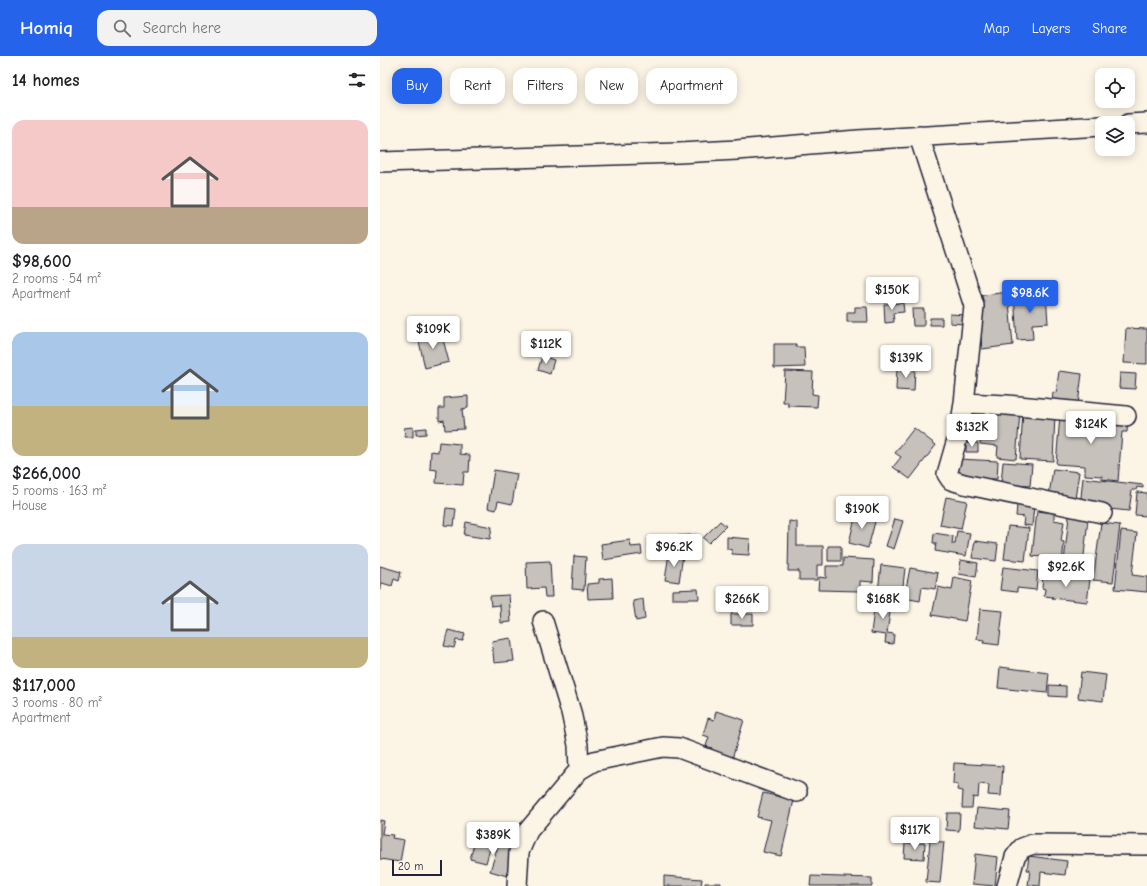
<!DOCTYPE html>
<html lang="en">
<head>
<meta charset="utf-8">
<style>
  :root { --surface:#fff; --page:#f2f2f2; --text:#202124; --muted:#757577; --accent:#2563eb }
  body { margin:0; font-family:"Comic Neue",sans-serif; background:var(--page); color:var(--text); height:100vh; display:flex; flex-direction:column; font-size:15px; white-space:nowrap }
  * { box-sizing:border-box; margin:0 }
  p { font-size:13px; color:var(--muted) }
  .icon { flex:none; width:22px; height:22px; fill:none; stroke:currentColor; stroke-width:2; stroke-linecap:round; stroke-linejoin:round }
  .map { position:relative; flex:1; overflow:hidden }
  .details { display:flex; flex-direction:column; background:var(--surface); width:380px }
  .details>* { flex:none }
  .banner { position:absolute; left:12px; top:12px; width:380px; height:36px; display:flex; gap:8px }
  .fabs { position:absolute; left:715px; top:12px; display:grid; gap:8px }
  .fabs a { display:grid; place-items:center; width:40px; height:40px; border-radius:8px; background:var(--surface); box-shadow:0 2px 10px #0003; font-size:20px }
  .scale { position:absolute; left:12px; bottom:10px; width:50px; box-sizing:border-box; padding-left:4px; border:2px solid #22223b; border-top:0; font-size:11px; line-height:14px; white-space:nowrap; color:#22223b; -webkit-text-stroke:3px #fcf5e5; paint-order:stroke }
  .price { position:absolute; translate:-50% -34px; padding:0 9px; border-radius:4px; background:#fff; color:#222; font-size:13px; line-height:26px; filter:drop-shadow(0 1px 2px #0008) }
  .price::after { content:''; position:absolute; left:50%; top:24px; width:12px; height:9px; margin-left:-6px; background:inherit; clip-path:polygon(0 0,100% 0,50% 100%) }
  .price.active { background:var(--accent); color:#fff }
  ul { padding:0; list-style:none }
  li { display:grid; align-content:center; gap:8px; height:212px; padding:0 12px }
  li span { display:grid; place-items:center; height:124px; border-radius:12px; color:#555 }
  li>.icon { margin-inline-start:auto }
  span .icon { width:72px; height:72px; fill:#fffc; stroke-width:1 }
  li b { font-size:17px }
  h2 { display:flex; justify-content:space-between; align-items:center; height:48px; padding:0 12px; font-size:17px }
  .chip { padding:0 14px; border-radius:12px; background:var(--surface); box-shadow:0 2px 10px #0003; font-size:14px; line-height:36px }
  .chip.active { background:var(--accent); color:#fff }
  header { display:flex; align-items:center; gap:24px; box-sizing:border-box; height:56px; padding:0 20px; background:var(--accent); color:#fff }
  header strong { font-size:19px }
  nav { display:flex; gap:22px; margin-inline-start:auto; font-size:14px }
  .search { width:280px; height:36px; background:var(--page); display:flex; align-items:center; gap:10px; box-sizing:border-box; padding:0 14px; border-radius:12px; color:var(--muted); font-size:15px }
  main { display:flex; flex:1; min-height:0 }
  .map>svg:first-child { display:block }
  .building { fill:#c6c1bb; stroke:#22223b }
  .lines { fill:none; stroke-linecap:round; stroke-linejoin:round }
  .street-casing { stroke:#22223b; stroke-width:22 }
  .street { stroke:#fcf5e5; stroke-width:19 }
</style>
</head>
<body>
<header>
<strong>Homiq</strong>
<div class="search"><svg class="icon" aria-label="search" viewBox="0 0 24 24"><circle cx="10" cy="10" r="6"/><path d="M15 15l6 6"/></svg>Search here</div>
<nav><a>Map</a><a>Layers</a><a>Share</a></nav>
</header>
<main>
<section class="details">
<h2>14 homes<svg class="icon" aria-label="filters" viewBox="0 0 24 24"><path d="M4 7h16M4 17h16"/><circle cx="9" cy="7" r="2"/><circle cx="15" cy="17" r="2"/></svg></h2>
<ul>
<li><span style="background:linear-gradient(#f6c9c9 70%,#b9a48a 0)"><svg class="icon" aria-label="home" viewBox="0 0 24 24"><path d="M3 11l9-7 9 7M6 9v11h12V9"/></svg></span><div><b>$98,600</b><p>2 rooms · 54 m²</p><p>Apartment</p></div></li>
<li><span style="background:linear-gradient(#a9c7e8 60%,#c2b280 0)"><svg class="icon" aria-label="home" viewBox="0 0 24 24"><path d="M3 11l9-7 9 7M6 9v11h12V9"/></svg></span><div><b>$266,000</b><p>5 rooms · 163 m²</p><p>House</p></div></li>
<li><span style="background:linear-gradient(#c9d6e8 75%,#c2b280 0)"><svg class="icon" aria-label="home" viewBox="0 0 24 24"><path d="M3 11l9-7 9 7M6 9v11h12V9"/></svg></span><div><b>$117,000</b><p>3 rooms · 80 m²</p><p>Apartment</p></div></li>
</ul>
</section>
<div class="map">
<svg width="767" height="830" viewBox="0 0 767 830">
  <rect width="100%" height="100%" fill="#fcf5e5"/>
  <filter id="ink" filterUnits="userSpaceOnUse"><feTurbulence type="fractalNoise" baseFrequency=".025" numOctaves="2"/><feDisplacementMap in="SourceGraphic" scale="8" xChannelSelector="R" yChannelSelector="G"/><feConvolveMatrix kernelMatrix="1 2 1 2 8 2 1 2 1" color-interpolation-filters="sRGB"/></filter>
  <g filter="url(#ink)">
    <path class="building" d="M 628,236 L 633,289 L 602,293 L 597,240 Z
      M 666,238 L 668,267 L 652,268 L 653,283 L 637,284 L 634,239 Z
      M 523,247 L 524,256 L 513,257 L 514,266 L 505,267 L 504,248 Z
      M 475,251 L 487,251 L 488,266 L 467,266 L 467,256 L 475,256 Z
      M 532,253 L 544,253 L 544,270 L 533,270 Z
      M 570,258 L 585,259 L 584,268 L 570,267 Z
      M 550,262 L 562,262 L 562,269 L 550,269 Z
      M 746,272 L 767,273 L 767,308 L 744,307 Z
      M 61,276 L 69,306 L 45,312 L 38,281 Z
      M 394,288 L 416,288 L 416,291 L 424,291 L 425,311 L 394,312 Z
      M 162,300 L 174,304 L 170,318 L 158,314 Z
      M 517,312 L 535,312 L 534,335 L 516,334 Z
      M 405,315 L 433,316 L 432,338 L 438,339 L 437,351 L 408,350 L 408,347 L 403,347 Z
      M 679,315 L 702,318 L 698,348 L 672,345 L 673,336 L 676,337 Z
      M 740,317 L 756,318 L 755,333 L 739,332 Z
      M 88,340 L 88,352 L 82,353 L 84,373 L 65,374 L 64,364 L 59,365 L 59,352 L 64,352 L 64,342 Z
      M 612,355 L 640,357 L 636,403 L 617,401 L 618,390 L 600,388 L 602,370 L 611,371 Z
      M 643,356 L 675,358 L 673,405 L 640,403 Z
      M 680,360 L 748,365 L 747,376 L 742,376 L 738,425 L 722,423 L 722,420 L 705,419 L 705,410 L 676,408 Z
      M 33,371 L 33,381 L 25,381 L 24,372 Z
      M 46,372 L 46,378 L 36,379 L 36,373 Z
      M 534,372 L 556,389 L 530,423 L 513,411 L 521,401 L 515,397 Z
      M 59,386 L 80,388 L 80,398 L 90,399 L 89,416 L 84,416 L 83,429 L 56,427 L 57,414 L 50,413 L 51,395 L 58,396 Z
      M 586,387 L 598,387 L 598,396 L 586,396 Z
      M 578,403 L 618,405 L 617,423 L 577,422 Z
      M 623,406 L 652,408 L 650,430 L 621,428 Z
      M 673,413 L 699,416 L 695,443 L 669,439 Z
      M 114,414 L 137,418 L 132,448 L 118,445 L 116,454 L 108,452 Z
      M 703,422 L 763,429 L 763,432 L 757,431 L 756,434 L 752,434 L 749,455 L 700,450 Z
      M 757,436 L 767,437 L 767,460 L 755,459 Z
      M 566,441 L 587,445 L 581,473 L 560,469 Z
      M 637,449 L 654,450 L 652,470 L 643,469 L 644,461 L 636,460 Z
      M 66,452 L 76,453 L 74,470 L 64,469 Z
      M 477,453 L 483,455 L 482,459 L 496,462 L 488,492 L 469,487 Z
      M 657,455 L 674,457 L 674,464 L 684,466 L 681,485 L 684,486 L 681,518 L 660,515 L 662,501 L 652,500 Z
      M 689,460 L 708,463 L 702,518 L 683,515 Z
      M 515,463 L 523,465 L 514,493 L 506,490 Z
      M 340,465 L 346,470 L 329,487 L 323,482 Z
      M 409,465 L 417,466 L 417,490 L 443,490 L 443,509 L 437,509 L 437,524 L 419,524 L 419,515 L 408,515 Z
      M 86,466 L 112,471 L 110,483 L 84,479 Z
      M 721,467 L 740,469 L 733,526 L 713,524 Z
      M 628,470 L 649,472 L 645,505 L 624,503 Z
      M 577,475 L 590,477 L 586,500 L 555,495 L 556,487 L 553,487 L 554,477 L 573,480 L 572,488 L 575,488 Z
      M 741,475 L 757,477 L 752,519 L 767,521 L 767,536 L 735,533 Z
      M 317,479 L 318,490 L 292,490 L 291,480 Z
      M 347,481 L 370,483 L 369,499 L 352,498 L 352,494 L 347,493 Z
      M 250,484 L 251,491 L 261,490 L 262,498 L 223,504 L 221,488 Z
      M 595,485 L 618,488 L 616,505 L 592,502 Z
      M 448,490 L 461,490 L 461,505 L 448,505 Z
      M 289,497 L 303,499 L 299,526 L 285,524 Z
      M 194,500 L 206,501 L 204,534 L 192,533 Z
      M 463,502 L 494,504 L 493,526 L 480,525 L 480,535 L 438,534 L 439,521 L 446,522 L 446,510 L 463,510 Z
      M 581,504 L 598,507 L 596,521 L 579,518 Z
      M 170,505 L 172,541 L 165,541 L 164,532 L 147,533 L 146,506 Z
      M 501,509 L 525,512 L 522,539 L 498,536 Z
      M 0,510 L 21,516 L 19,525 L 14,523 L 12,530 L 2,527 L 0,534 Z
      M 623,511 L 658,515 L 656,534 L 637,532 L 637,536 L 620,534 Z
      M 530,512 L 558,517 L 555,533 L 542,531 L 540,545 L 524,542 Z
      M 663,519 L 710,523 L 707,546 L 672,542 L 673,541 L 664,540 L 665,533 L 662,532 Z
      M 574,521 L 592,525 L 585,565 L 552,559 L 558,531 L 572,534 Z
      M 232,522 L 233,542 L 208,543 L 207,528 L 219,527 L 219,523 Z
      M 318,533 L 319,543 L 292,543 L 292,534 Z
      M 129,539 L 131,566 L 121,567 L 120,549 L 111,550 L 110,540 Z
      M 498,542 L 512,543 L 507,577 L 514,578 L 513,588 L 505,587 L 506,579 L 491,577 L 494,554 L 497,555 Z
      M 263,543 L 265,563 L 256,565 L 253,545 Z
      M 600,553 L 623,555 L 619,589 L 603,587 L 604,584 L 597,583 Z
      M 351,558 L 373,558 L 373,569 L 351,569 Z
      M 68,574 L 85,578 L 83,585 L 76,584 L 74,592 L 64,590 Z
      M 131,582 L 134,605 L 114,607 L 112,585 Z
      M 620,611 L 669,617 L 667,637 L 618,632 Z
      M 701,616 L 726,619 L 723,645 L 698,642 Z
      M 669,629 L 686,630 L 686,641 L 669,640 Z
      M 336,655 L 364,664 L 352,703 L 331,697 L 332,692 L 326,690 L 329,681 L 323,679 L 328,662 L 334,664 Z
      M 574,707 L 623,710 L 621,740 L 608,739 L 609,729 L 599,728 L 598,742 L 593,741 L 592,752 L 582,752 L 583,735 L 577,734 L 578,729 L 573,728 Z
      M 383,737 L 414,744 L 401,800 L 383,796 L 391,764 L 377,761 Z
      M 597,752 L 630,755 L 628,773 L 595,770 Z
      M 567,757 L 580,757 L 579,775 L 566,774 Z
      M 0,764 L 4,765 L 2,778 L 13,779 L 12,782 L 24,784 L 20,806 L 0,803 Z
      M 96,781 L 135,793 L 127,820 L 110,815 L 118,790 L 111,789 L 106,807 L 90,803 Z
      M 550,785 L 564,786 L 560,827 L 546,826 Z
      M 525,787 L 545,787 L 544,803 L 524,802 Z
      M 595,798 L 618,801 L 615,830 L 592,828 Z
      M 649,800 L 687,805 L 685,819 L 661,816 L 660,830 L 648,829 L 650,814 L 647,814 Z
      M 284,820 L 322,823 L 321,830 L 284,830 Z
      M 431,820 L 492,822 L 492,830 L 430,830 Z
      M 325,827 L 341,827 L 341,830 L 325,830 Z"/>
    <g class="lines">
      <g class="street-casing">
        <path id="street" d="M 748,68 L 767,67
          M 539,80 L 594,250 L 584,347 L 580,373 L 567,418 L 571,424 L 584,428 L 722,457
          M 0,106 L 299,97 L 357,94 L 478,84 L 722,70
          M 584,347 L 627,349 L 746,360
          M 163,565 L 191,656 L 198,689 L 199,714
          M 137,830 L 139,796 L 148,775 L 199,714 L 214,705 L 283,691 L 299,692 L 417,736
          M 627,830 L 635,801 L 642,792 L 653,788 L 767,789"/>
      </g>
      <use href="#street" class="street"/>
    </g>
  </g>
</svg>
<div class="fabs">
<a><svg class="icon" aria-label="locate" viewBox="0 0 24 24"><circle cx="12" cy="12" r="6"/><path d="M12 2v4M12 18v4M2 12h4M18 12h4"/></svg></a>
<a><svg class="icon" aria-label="layers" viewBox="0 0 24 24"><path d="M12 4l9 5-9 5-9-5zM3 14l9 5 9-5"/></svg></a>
</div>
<div class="scale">20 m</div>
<b class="price" style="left:512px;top:255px">$150K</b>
<b class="price active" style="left:650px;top:258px">$98.6K</b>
<b class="price" style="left:53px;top:294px">$109K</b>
<b class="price" style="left:166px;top:309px">$112K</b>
<b class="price" style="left:526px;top:323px">$139K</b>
<b class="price" style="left:711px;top:389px">$124K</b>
<b class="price" style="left:592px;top:392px">$132K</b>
<b class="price" style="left:482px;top:474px">$190K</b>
<b class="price" style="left:294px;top:512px">$96.2K</b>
<b class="price" style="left:686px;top:532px">$92.6K</b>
<b class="price" style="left:362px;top:564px">$266K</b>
<b class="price" style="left:503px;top:564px">$168K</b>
<b class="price" style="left:535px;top:795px">$117K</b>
<b class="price" style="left:113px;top:800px">$389K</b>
<div class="banner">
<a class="chip active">Buy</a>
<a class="chip">Rent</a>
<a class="chip">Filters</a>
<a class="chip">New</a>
<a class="chip">Apartment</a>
</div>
</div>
</main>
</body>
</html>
